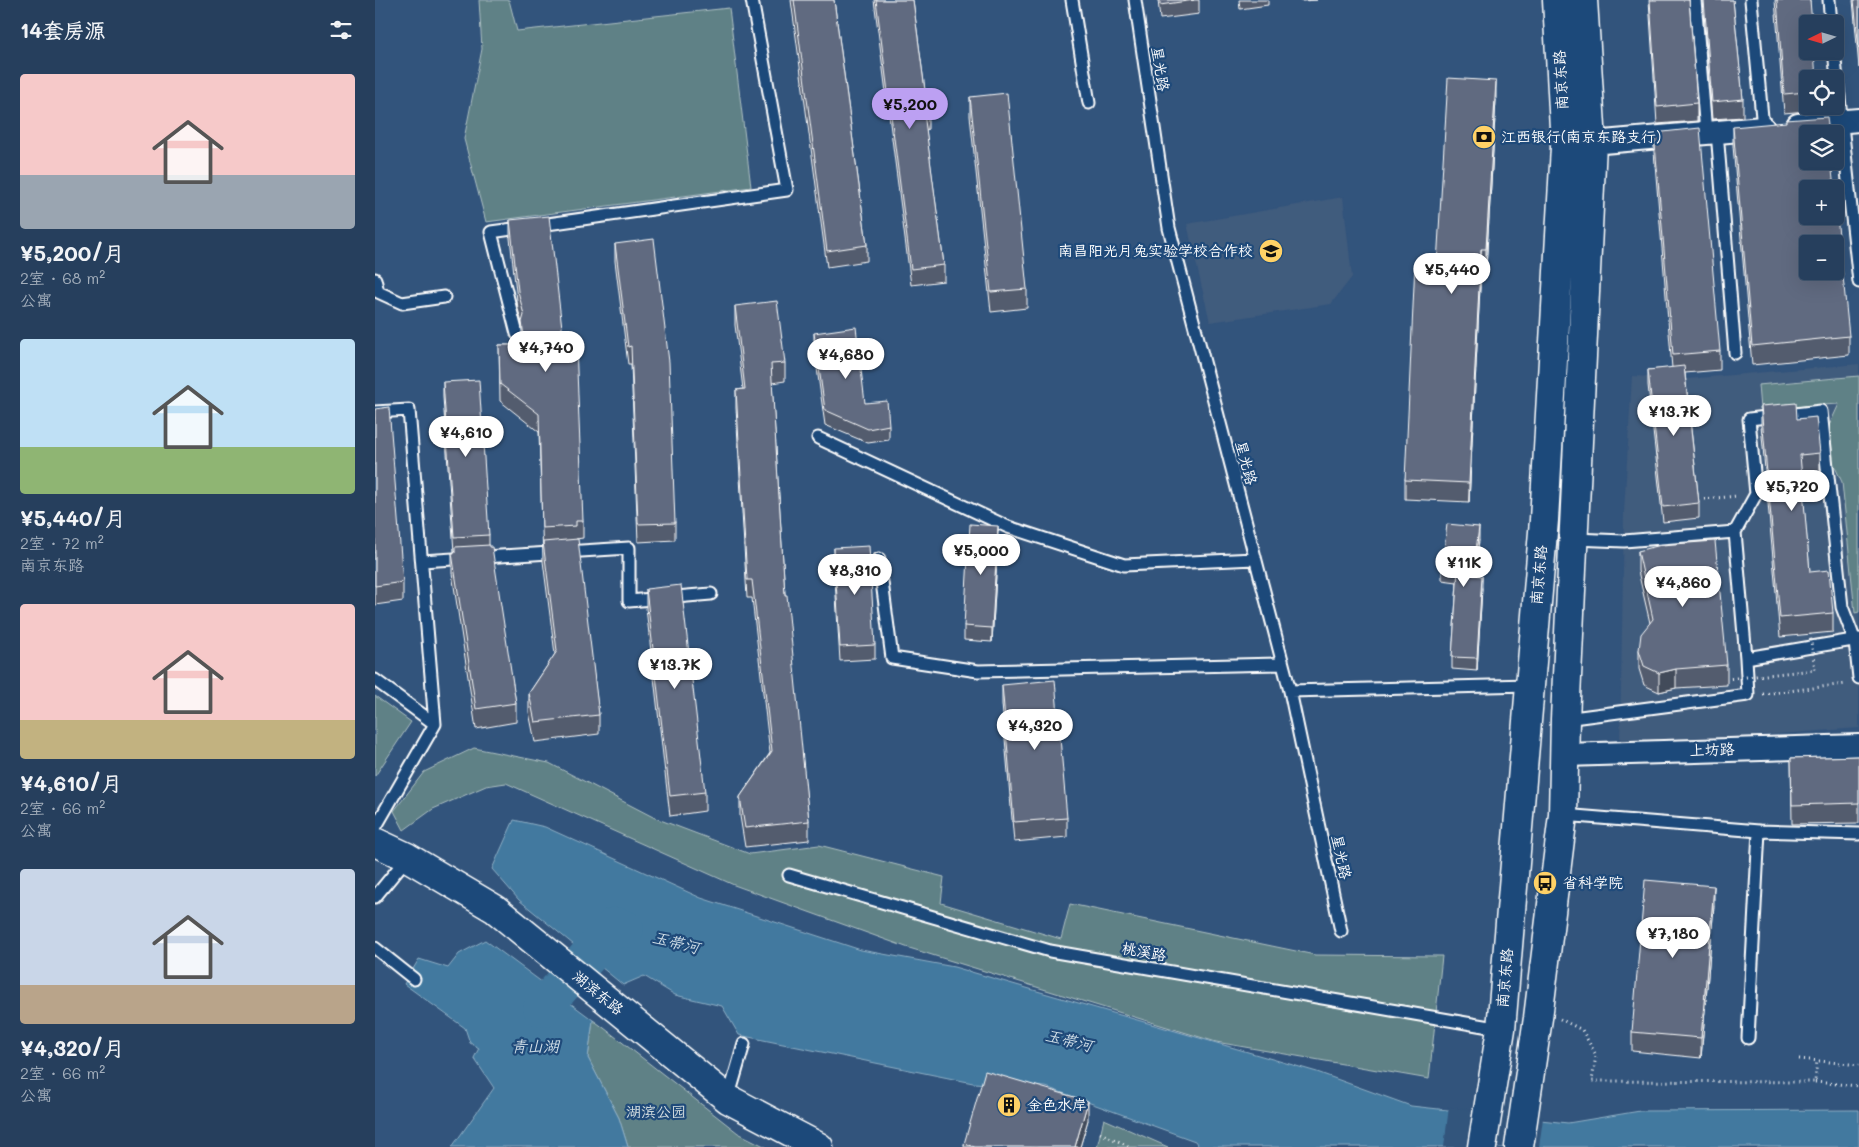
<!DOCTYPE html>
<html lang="zh">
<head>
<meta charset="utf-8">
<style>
  :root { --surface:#263f5d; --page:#324a66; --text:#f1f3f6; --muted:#a4afbc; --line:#425872; --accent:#bca0f2 }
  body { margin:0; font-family:Mali,"LXGW WenKai TC",sans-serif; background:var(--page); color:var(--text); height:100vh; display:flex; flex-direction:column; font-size:19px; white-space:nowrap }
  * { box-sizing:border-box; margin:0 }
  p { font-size:16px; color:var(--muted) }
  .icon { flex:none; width:28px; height:28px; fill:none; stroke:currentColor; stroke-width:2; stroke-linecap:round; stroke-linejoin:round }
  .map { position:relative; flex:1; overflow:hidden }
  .details { display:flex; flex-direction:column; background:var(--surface); width:375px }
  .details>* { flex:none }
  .needle { width:32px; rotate:265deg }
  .buttons { position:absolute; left:1424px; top:15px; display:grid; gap:10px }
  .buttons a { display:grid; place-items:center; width:45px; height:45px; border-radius:5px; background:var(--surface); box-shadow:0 5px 20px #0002,0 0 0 1px var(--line); font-size:25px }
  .price { position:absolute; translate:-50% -42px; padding:0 11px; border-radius:18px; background:#fff; color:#222; font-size:16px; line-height:32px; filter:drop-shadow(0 1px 2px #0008) }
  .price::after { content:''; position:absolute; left:50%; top:30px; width:15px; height:11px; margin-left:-8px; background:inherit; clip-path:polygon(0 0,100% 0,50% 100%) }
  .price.current { background:var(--accent); color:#111 }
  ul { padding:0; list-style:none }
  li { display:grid; align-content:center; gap:10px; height:265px; padding:0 20px }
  li span { display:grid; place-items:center; height:155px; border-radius:5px; color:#555 }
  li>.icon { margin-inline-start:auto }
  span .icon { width:90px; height:90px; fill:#fffc; stroke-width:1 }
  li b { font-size:21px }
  h2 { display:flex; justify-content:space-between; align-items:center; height:60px; padding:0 20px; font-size:21px }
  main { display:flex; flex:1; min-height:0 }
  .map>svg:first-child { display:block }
  .built { fill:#405b7d }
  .green { fill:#5e8186; stroke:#aec0c2 }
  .water { fill:#42799f; stroke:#8eafc5 }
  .pier { fill:#32547c }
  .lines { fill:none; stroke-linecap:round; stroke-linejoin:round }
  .river { stroke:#42799f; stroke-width:38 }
  .service-casing { stroke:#fff; stroke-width:15 }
  .minor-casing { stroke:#fff; stroke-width:26 }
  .tertiary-casing { stroke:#fff; stroke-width:31 }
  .secondary-casing { stroke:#fff; stroke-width:31 }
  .path { stroke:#fff; stroke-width:3; stroke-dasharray:1 4; stroke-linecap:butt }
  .service { stroke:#1f4a7a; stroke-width:11 }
  .minor { stroke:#1f4a7a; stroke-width:22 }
  .tertiary { stroke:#1f4a7a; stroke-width:28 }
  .secondary { stroke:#1f4a7a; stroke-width:28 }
  .path-bridge { stroke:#fff; stroke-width:3; stroke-dasharray:1 4; stroke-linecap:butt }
  .wall { fill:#535c6e; stroke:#fff }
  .shaded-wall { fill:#434b5a; stroke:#fff }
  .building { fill:#606b80; stroke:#fff; fill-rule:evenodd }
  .labels { text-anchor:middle; stroke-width:4.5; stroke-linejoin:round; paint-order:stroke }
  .street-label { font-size:15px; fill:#fff; stroke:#1f4a7a }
  .poi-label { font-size:15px; fill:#fff; stroke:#1f4a7a; text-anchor:start }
  .park-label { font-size:15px; fill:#d7e0e1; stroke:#1f4a7a }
  .water-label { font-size:16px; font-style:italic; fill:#d0dee7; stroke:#1f4a7a }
</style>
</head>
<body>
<main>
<section class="details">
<h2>14套房源<svg class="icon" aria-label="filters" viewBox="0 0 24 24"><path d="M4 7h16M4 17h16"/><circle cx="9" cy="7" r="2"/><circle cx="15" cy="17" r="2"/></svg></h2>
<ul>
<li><span style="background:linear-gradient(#f6c9c9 65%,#9aa5b1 0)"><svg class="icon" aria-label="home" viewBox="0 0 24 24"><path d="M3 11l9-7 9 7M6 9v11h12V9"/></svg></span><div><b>¥5,200/月</b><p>2室 · 68 m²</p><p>公寓</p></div></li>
<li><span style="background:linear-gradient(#bfe0f5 70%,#8fb573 0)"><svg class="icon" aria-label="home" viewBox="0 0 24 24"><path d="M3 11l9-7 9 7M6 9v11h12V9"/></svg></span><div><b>¥5,440/月</b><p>2室 · 72 m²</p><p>南京东路</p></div></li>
<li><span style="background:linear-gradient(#f6c9c9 75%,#c2b280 0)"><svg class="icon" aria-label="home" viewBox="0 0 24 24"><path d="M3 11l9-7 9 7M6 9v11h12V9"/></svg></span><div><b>¥4,610/月</b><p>2室 · 66 m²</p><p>公寓</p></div></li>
<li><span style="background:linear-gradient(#c9d6e8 75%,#b9a48a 0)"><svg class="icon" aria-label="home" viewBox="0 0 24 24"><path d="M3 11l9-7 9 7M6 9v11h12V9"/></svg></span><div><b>¥4,320/月</b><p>2室 · 66 m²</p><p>公寓</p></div></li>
</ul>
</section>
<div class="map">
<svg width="1484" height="1147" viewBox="0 0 1484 1147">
  <rect width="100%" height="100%" fill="#32547c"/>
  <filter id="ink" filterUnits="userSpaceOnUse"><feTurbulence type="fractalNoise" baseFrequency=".02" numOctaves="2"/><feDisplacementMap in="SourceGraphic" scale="10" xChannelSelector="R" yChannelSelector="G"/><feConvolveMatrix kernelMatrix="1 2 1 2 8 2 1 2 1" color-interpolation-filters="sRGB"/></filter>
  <g filter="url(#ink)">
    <path class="built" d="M 968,197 L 977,277 L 956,304 L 835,322 L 812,224 Z
      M 1484,364 L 1484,728 L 1245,746 L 1249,512 L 1257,376 L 1312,379 Z"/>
    <path class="green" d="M 104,0 L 134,0 L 142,31 L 354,8 L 376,187 L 111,222 L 89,139 L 107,49 Z
      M 1484,376 L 1484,612 L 1480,613 L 1467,482 L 1458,463 L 1453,428 L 1464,404 L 1385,409 L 1383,385 Z
      M 0,696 L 36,722 L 0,776 Z
      M 99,748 L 174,763 L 280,818 L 375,854 L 444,845 L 569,877 L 566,903 L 686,939 L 695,904 L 940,955 L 1067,956 L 1054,1079 L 841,1042 L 531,947 L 359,885 L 131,783 L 111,786 L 58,809 L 29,830 L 19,811 L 49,772 Z
      M 218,1020 L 229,1028 L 363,1133 L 391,1147 L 253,1147 L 244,1118 L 213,1058 Z
      M 729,1119 L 793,1147 L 722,1147 Z"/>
    <path class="water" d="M 139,820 L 170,827 L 326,898 L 486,950 L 579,967 L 942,1072 L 1036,1106 L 1193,1123 L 1265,1111 L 1484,1110 L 1484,1147 L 824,1147 L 820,1141 L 671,1087 L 598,1083 L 364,1035 L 347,1006 L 300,995 L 269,976 L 248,985 L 144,900 L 117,869 Z
      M 110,940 L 218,1020 L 213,1058 L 244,1118 L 253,1147 L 77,1147 L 119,1088 L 99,1058 L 104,1048 L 95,1043 L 90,1028 L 29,984 L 44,959 L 73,968 L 84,954 Z"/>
    <path class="pier" d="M 1074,1107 L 1168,1118 L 1164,1147 L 1069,1147 Z"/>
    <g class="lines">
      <path class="river" d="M 167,1008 L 240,926 L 250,929"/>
      <g class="service-casing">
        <path id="service" d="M 697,0 L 714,103
          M 760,0 L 794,228 L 915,691 L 966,931
          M 1320,0 L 1331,133
          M 1376,0 L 1388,128
          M 1454,0 L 1456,24
          M 1459,51 L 1484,282
          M 1342,132 L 1360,353
          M 0,279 L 3,292 L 27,303 L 69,297
          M 142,334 L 116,232 L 412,190 L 377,0
          M 0,412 L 34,410 L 60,724 L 0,828
          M 443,438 L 633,527 L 749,565 L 880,559
          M 1360,532 L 1381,494 L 1374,419 L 1446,411 L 1467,607 L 1480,641 L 1484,678
          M 504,559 L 517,658 L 603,671 L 908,664
          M 47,561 L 254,548 L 254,601 L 336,594
          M 1371,658 L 1484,639
          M 0,680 L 60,724
          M 915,691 L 1154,685
          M 1190,719 L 1373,695 L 1371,658 L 1360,532 L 1249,541 L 1199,539
          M 1188,815 L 1384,831 L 1373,1038
          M 1384,831 L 1484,834
          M 414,875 L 675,951 L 1126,1029
          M 0,897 L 32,858
          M 0,948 L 39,979
          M 353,1099 L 369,1044"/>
      </g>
      <g class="minor-casing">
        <path id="minor" d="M 1423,125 L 1484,120
          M 1217,143 L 1388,128
          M 1190,755 L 1484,746"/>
      </g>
      <g class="tertiary-casing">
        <path id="tertiary" d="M 0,842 L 32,857 L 120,909 L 353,1099 L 444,1147"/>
      </g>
      <g class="secondary-casing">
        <path id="secondary" d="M 1107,1147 L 1126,1029 L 1169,520 L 1190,147 L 1182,0
          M 1144,1147 L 1163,1018 L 1188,815 L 1190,719 L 1217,143 L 1208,0"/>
      </g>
      <path class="path" d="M 1329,499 L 1363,496
        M 1388,694 L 1471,684
        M 1185,1019 L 1207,1030 L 1221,1055 L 1217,1081 L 1440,1082 L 1442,1060
        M 1424,1059 L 1484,1065
        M 1440,1082 L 1484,1086
        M 725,1133 L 756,1147"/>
      <use href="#service" class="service"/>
      <use href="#minor" class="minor"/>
      <use href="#tertiary" class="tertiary"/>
      <use href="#secondary" class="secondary"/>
      <path class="path-bridge" d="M 1351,679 L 1440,670 L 1435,634"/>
    </g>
    <path class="wall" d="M 416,0 L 459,0 L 492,245 L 492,261 L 452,267 Z
      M 499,0 L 538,0 L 553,113 L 553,129 L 551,130 L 569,265 L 569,281 L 536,285 Z
      M 783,0 L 824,0 L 824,14 L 785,19 Z
      M 864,0 L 893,0 L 893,5 L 865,9 Z
      M 927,0 L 942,0 L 927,1 Z
      M 1274,0 L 1314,0 L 1322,103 L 1322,121 L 1282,124 Z
      M 1328,0 L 1358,0 L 1368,99 L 1368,117 L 1337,119 Z
      M 1400,0 L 1435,0 L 1432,106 L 1442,106 L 1442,110 L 1409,113 Z
      M 1478,0 L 1484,0 L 1484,68 Z
      M 595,97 L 652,289 L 652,308 L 616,312 L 595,116 Z
      M 1121,100 L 1111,268 L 1106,268 L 1094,502 L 1030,499 L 1030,480 L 1062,264 Z
      M 1358,127 L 1474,336 L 1474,355 L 1377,365 L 1358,146 Z
      M 1279,133 L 1345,351 L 1345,370 L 1310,373 L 1324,503 L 1324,518 L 1288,522 L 1273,385 L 1273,370 L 1297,368 L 1279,152 Z
      M 135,220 L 208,521 L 208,538 L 201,539 L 201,540 L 224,715 L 224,734 L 160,742 L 154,712 L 154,693 L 180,654 L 168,561 L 164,432 L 125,401 L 124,345 L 147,345 L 147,323 L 143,309 L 135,238 Z
      M 240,244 L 300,523 L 300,540 L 263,542 L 256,364 L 253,364 L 240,261 Z
      M 360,306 L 410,363 L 410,381 L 397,383 L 410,595 L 434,821 L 434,840 L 370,847 L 365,816 L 365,797 L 395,753 L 377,598 L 372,598 L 361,408 L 361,390 L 368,389 L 360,325 Z
      M 439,333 L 490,403 L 514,425 L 514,440 L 493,443 L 450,425 L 439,347 Z
      M 68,382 L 114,535 L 114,545 L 141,703 L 141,722 L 101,729 L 77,573 L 77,553 L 80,553 L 80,551 L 79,552 L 68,397 Z
      M 1386,406 L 1422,419 L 1445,453 L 1445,472 L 1426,474 L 1435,572 L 1458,613 L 1458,632 L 1405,637 L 1386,425 Z
      M 0,409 L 28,582 L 28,601 L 0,605 Z
      M 1104,540 L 1100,575 L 1107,588 L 1102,671 L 1077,669 L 1077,657 L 1082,582 L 1067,580 L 1067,568 Z
      M 623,541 L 617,642 L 589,640 L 589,626 Z
      M 459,548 L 500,645 L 500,659 L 465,661 L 459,563 Z
      M 1263,551 L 1352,665 L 1352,685 L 1301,688 L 1284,692 L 1269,685 L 1264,669 L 1264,650 L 1275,623 L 1263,571 Z
      M 271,589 L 330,792 L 330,811 L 295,816 L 271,608 Z
      M 627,685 L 692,818 L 692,837 L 639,842 L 627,704 Z
      M 1484,756 L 1484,823 L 1417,824 L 1416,758 Z
      M 1339,905 L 1326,1058 L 1257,1051 L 1257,1032 Z
      M 713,1120 L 705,1147 L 589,1147 L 589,1144 Z"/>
    <path class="shaded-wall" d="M 1121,81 L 1121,100 L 1111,268 L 1111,249 Z
      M 1106,249 L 1106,268 L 1094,502 L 1094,483 Z
      M 623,526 L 623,541 L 617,642 L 617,628 Z
      M 1104,527 L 1104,540 L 1098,588 L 1098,575 Z
      M 1107,576 L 1107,588 L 1102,671 L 1102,658 Z
      M 1301,669 L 1301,688 L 1284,692 L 1284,673 Z
      M 1339,886 L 1339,905 L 1326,1058 L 1326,1038 Z
      M 713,1101 L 713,1120 L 705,1147 L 700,1147 Z"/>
    <path class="building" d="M 419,0 L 459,0 L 492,245 L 452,251 Z
      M 501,0 L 538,0 L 553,113 L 549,113 L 569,265 L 536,269 Z
      M 785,0 L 819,0 L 785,5 Z
      M 1275,0 L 1314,0 L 1322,103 L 1282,107 Z
      M 1329,0 L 1358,0 L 1368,99 L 1337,102 Z
      M 1402,0 L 1435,0 L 1437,24 L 1432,24 L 1432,51 L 1439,51 L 1441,79 L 1432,79 L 1432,92 L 1409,94 Z
      M 1479,0 L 1484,0 L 1484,49 Z
      M 1073,78 L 1121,81 L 1111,249 L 1106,249 L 1094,483 L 1030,480 L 1040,263 L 1062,264 Z
      M 632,93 L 652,289 L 616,292 L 595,97 Z
      M 1452,117 L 1454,134 L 1432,134 L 1432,161 L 1456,161 L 1459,189 L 1432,189 L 1432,216 L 1460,216 L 1460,196 L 1474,336 L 1377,346 L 1358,127 L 1411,122 L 1411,120 ZM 1432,244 L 1460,244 L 1460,271 L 1432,271 Z
      M 1325,128 L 1345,351 L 1298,355 L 1279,133 Z
      M 174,216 L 189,345 L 201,345 L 208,521 L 201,521 L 201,526 L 167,528 L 164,414 L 125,384 L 124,345 L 150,345 L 147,322 L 149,315 L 143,291 L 135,220 Z
      M 279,239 L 294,362 L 300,523 L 263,524 L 256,346 L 253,347 L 240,244 Z
      M 402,301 L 410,363 L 396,364 L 410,595 L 412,595 L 434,821 L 370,828 L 365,797 L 397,751 L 377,580 L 372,580 L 361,390 L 370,389 L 360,306 Z
      M 481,327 L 490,403 L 512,401 L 514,425 L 493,429 L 450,410 L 439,333 Z
      M 1309,366 L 1324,503 L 1288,507 L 1273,370 Z
      M 104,380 L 114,535 L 79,537 L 68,382 Z
      M 1421,403 L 1422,419 L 1441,417 L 1445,453 L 1425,455 L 1435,572 L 1454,570 L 1458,613 L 1405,618 L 1386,406 Z
      M 14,407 L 28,582 L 0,586 L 0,409 Z
      M 595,524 L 623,526 L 617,628 L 589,626 Z
      M 1072,524 L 1104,527 L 1098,575 L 1107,576 L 1102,658 L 1077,657 L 1083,569 L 1067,568 Z
      M 203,539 L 224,715 L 160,722 L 154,693 L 182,651 L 168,542 Z
      M 1340,541 L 1352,665 L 1301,669 L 1284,673 L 1269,666 L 1264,650 L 1266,634 L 1278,619 L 1263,551 L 1286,545 Z
      M 115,545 L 115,547 L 117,547 L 141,703 L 101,709 L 77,553 L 80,553 L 80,547 Z
      M 494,546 L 500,645 L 465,647 L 459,548 Z
      M 306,585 L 330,792 L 295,796 L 271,589 Z
      M 680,680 L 692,818 L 639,822 L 627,685 Z
      M 1484,756 L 1484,803 L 1417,805 L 1416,758 Z
      M 1270,880 L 1339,886 L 1326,1038 L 1257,1032 Z
      M 610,1071 L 713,1101 L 700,1147 L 600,1147 L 589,1144 Z"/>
  </g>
  <defs>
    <g id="bank-disc" transform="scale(1.25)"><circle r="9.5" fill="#ffd166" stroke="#1f4a7a"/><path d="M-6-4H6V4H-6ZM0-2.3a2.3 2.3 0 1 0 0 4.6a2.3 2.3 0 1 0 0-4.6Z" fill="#111"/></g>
    <g id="school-disc" transform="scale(1.25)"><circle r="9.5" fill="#ffd166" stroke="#1f4a7a"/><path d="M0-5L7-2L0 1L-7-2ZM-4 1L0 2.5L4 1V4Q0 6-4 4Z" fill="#111"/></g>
    <g id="bus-disc" transform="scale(1.25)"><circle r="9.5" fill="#ffd166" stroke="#1f4a7a"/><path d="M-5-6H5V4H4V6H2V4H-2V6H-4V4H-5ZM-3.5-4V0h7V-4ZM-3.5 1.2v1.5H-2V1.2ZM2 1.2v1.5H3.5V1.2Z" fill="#111"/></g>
    <g id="building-disc" transform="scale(1.25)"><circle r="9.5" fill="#ffd166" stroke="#1f4a7a"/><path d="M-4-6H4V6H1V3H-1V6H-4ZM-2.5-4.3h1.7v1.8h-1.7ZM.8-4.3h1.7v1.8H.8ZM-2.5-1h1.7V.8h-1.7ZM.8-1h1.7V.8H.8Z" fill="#111"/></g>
  </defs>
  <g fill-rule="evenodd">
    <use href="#bank-disc" x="1109" y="137"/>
    <use href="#school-disc" x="896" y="251"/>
    <use href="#bus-disc" x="1170" y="883"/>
    <use href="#building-disc" x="634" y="1105"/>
  </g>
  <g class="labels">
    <g class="street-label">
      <text transform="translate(785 69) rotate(81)" y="5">星光路</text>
      <text transform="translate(1186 80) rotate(-93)" y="5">南京东路</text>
      <text transform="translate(871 463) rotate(75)" y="5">星光路</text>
      <text transform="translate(1164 575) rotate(-85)" y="5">南京东路</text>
      <text transform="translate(1337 750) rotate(-2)" y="5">上坊路</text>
      <text transform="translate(966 857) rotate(78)" y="5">星光路</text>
      <text transform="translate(769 952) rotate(10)" y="5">桃溪路</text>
      <text transform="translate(1130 978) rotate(-85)" y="5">南京东路</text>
      <text transform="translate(223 993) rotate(39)" y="5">湖滨东路</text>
    </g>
    <g class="poi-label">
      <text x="1126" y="142">江西银行(南京东路支行)</text>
      <text x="878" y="256" text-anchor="end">南昌阳光月兔实验学校合作校</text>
      <text x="1188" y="888">省科学院</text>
      <text x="652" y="1110">金色水岸</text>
    </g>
    <g class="park-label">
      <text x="281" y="1117">湖滨公园</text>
    </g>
    <g class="water-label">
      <text transform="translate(301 942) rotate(14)" y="6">玉带河</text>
      <text transform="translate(694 1040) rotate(14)" y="6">玉带河</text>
      <text x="160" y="1052">青山湖</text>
    </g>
  </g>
</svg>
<div class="buttons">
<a><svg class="needle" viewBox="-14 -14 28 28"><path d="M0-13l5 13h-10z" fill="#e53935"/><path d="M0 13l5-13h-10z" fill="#a4afbc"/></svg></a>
<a><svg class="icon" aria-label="locate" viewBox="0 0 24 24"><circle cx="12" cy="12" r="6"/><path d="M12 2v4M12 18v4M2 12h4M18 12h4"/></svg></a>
<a><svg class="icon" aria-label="layers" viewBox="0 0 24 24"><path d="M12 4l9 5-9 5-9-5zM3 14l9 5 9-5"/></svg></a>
<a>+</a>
<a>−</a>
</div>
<b class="price current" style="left:535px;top:130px">¥5,200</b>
<b class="price" style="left:1077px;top:295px">¥5,440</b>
<b class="price" style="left:171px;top:373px">¥4,740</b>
<b class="price" style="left:471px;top:380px">¥4,680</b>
<b class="price" style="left:1299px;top:437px">¥13.7K</b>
<b class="price" style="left:91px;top:458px">¥4,610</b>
<b class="price" style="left:1417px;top:512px">¥5,720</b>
<b class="price" style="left:606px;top:576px">¥5,000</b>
<b class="price" style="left:1089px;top:588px">¥11K</b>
<b class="price" style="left:480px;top:596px">¥8,310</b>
<b class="price" style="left:1308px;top:608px">¥4,860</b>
<b class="price" style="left:300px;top:690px">¥13.7K</b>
<b class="price" style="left:660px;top:751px">¥4,320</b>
<b class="price" style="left:1298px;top:959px">¥7,180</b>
</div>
</main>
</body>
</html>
